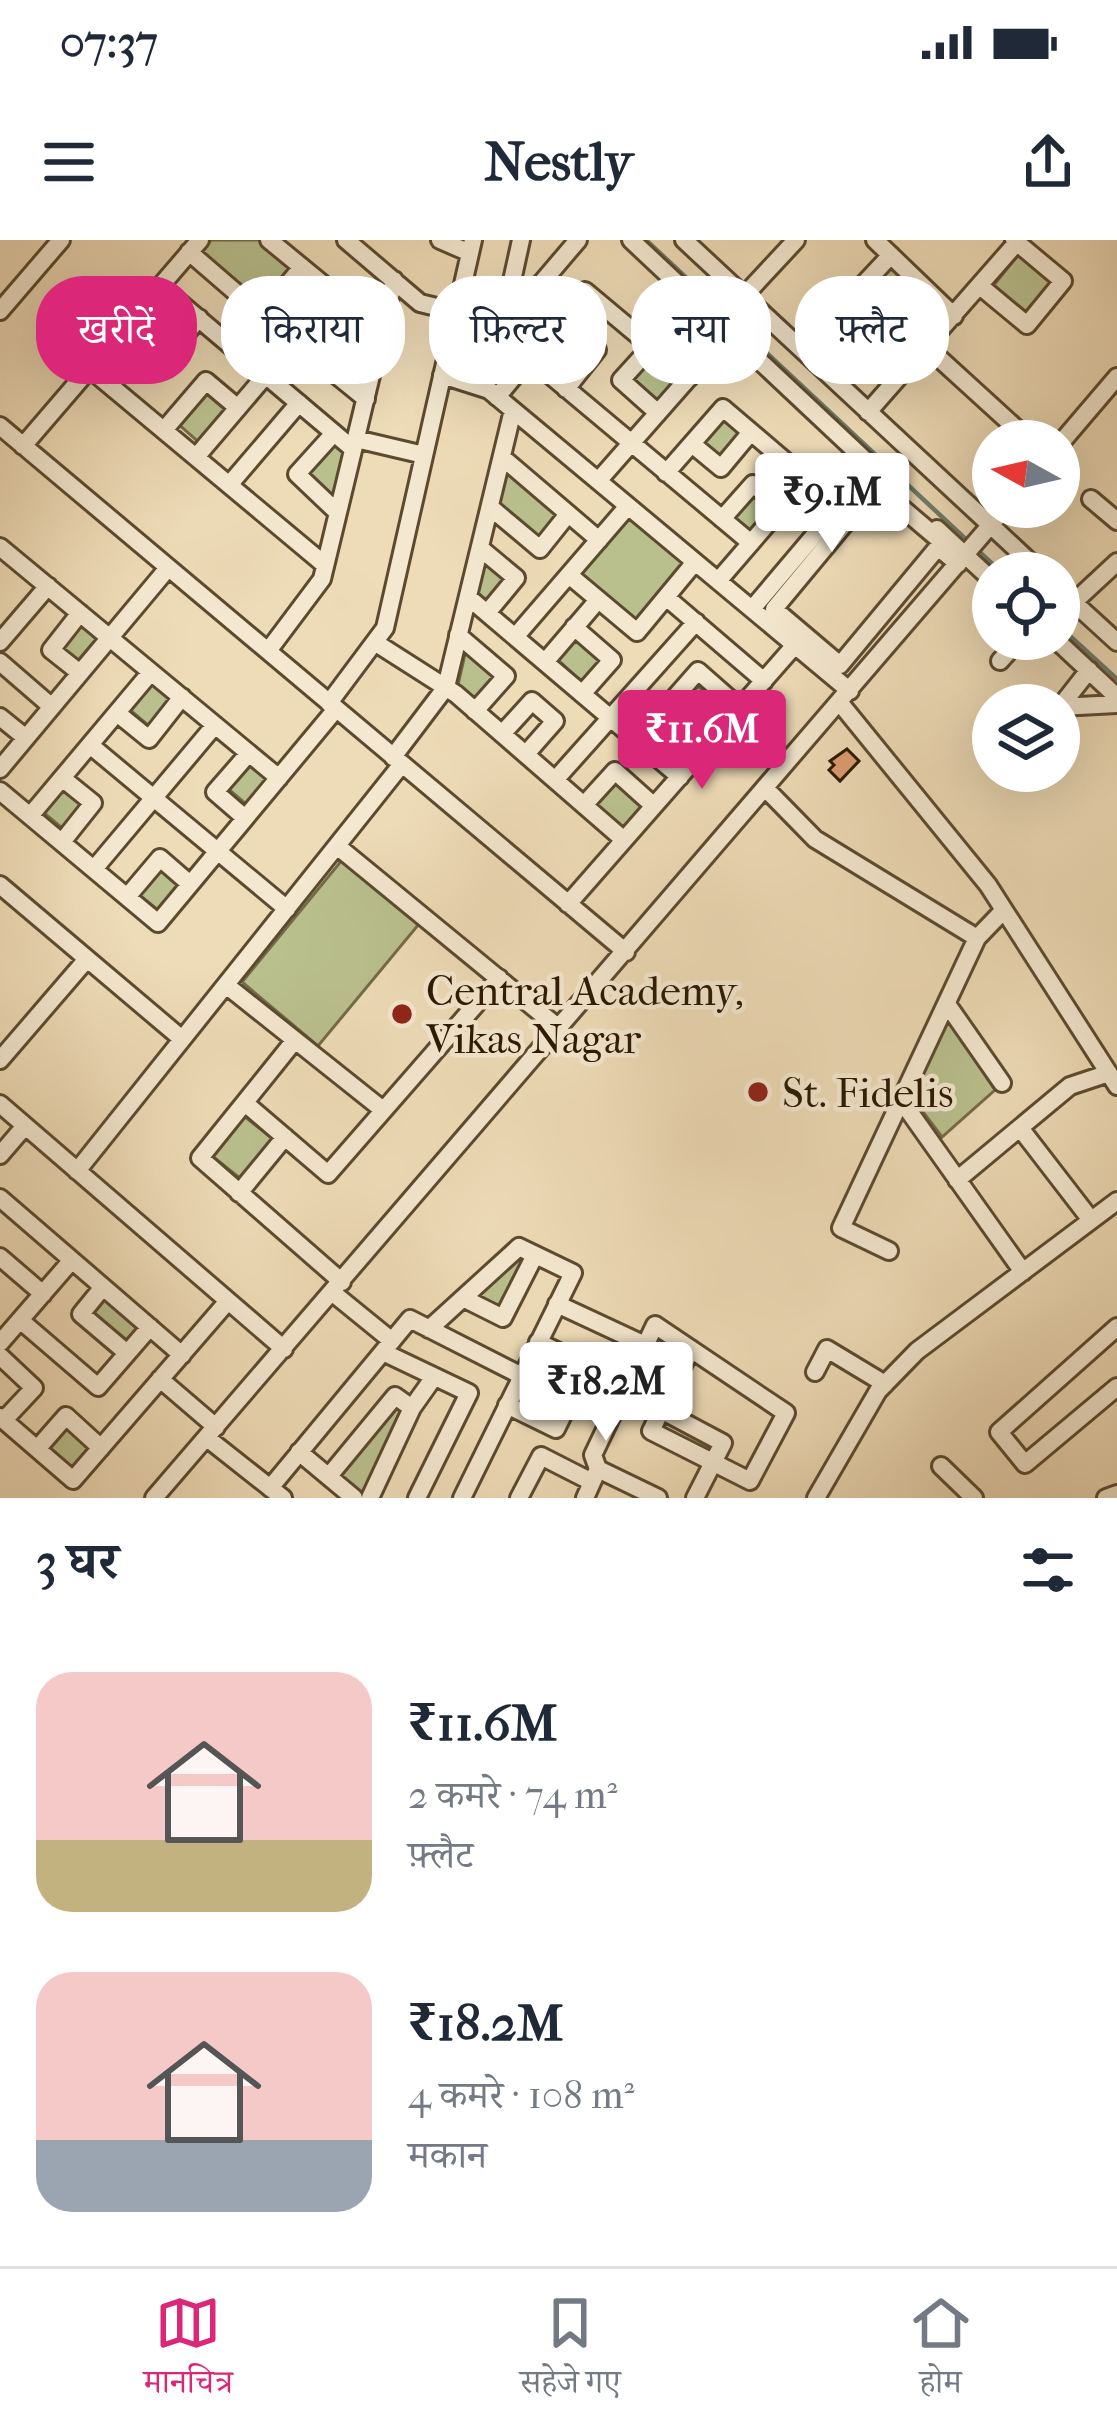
<!DOCTYPE html>
<html lang="hi">
<head>
<meta charset="utf-8">
<style>
  :root { --surface:#fff; --page:#f2f2f3; --text:#1f2937; --muted:#747a83; --line:#e0e1e3; --accent:#db2777 }
  body { margin:0; font-family:"IM FELL French Canon","Noto Serif Devanagari",serif; background:var(--page); color:var(--text); height:100vh; display:flex; flex-direction:column; font-size:45px; white-space:nowrap }
  * { box-sizing:border-box; margin:0 }
  p { font-size:39px; color:var(--muted) }
  .icon { flex:none; width:66px; height:66px; fill:none; stroke:currentColor; stroke-width:2; stroke-linecap:round; stroke-linejoin:round }
  .map { position:relative; height:1258px; overflow:hidden }
  .side { display:flex; flex-direction:column; background:var(--surface); flex:1 }
  .side>* { flex:none }
  .top-card { position:absolute; left:36px; top:36px; width:1047px; height:108px; display:flex; gap:24px }
  .needle { width:78px; rotate:278deg }
  .fabs { position:absolute; left:972px; top:180px; display:grid; gap:24px }
  .fabs a { display:grid; place-items:center; width:108px; height:108px; border-radius:50%; background:var(--surface); box-shadow:0 12px 48px #0002; font-size:60px }
  .price { position:absolute; translate:-50% -102px; padding:0 27px; border-radius:12px; background:#fff; color:#222; font-size:39px; line-height:78px; filter:drop-shadow(0 3px 6px #0008) }
  .price::after { content:''; position:absolute; left:50%; top:72px; width:36px; height:27px; margin-left:-18px; background:inherit; clip-path:polygon(0 0,100% 0,50% 100%) }
  .price.selected { background:var(--accent); color:#fff }
  ul { padding:0; list-style:none }
  li { display:flex; align-items:center; gap:36px; height:300px; padding:0 36px }
  li span { display:grid; place-items:center; flex:none; width:336px; height:240px; border-radius:36px; color:#555 }
  li>.icon { margin-inline-start:auto }
  span .icon { width:144px; height:144px; fill:#fffc; stroke-width:1 }
  li b { font-size:51px }
  h2 { display:flex; justify-content:space-between; align-items:center; height:144px; padding:0 36px; font-size:51px }
  .tag { padding:0 42px; border-radius:48px; background:var(--surface); box-shadow:0 12px 48px #0002; font-size:42px; line-height:108px }
  .tag.selected { background:var(--accent); color:#fff }
  .status { display:flex; justify-content:space-between; align-items:center; height:84px; padding:0 60px; background:var(--surface); direction:ltr }
  .status svg { height:33px; fill:currentColor }
  header { display:flex; justify-content:space-between; align-items:center; height:156px; padding:0 36px; background:var(--surface); font-size:54px; font-weight:700 }
  .menu { display:flex; justify-content:space-around; align-items:center; height:168px; border-top:3px solid var(--line); background:var(--surface); font-size:33px; color:var(--muted) }
  .menu a { display:grid; justify-items:center; gap:6px }
  .menu .selected { color:var(--accent) }
  .map>svg:first-child { display:block }
  .green { fill:#b9c08e; stroke:#726c48; stroke-width:3 }
  .lines { fill:none; stroke-linecap:round; stroke-linejoin:round }
  .stream { stroke:#6d7a69; stroke-width:4.5 }
  .building { fill:#dd9b71; stroke:#2b1902; stroke-width:3 }
  .minor-casing { stroke:#5c4a2f; stroke-width:22 }
  .minor { stroke:#f4e8d0; stroke-width:16 }
  .poi-dot { fill:#8f2418; stroke:#f4e8d0; stroke-width:4.5 }
  .labels { text-anchor:middle; stroke-width:9; stroke-linejoin:round; paint-order:stroke }
  .poi-label { font-size:42px; fill:#2b1902; stroke:#f4e8d0; text-anchor:start }
</style>
</head>
<body>
<div class="status"><b>07:37</b><svg viewBox="0 0 49 12"><path d="M0 12V9h3v3zM5 12V6h3v6zM10 12V3h3v9zM15 12V0h3v12zM26 1h20v11H26zM47 4h2v5h-2z"/></svg></div>
<header><svg class="icon" aria-label="menu" viewBox="0 0 24 24"><path d="M4 6h16M4 12h16M4 18h16"/></svg>Nestly<svg class="icon" aria-label="share" viewBox="0 0 24 24"><path d="M12 15V3M7 8l5-5 5 5M5 13v7h14v-7"/></svg></header>
<div class="map">
<svg width="1117" height="1258" viewBox="0 0 1117 1258">
  <rect width="100%" height="100%" fill="#eedbb7"/>
  <filter id="stains"><feTurbulence type="fractalNoise" baseFrequency=".00167" numOctaves="4"/><feColorMatrix values="0 0 0 0 .2 0 0 0 0 .09 0 0 0 0 .02 0 0 0 .5 -.17"/></filter>
  <radialGradient id="worn" r=".72"><stop offset=".6" stop-color="#630" stop-opacity="0"/><stop offset="1" stop-color="#630" stop-opacity=".3"/></radialGradient>
  <path class="green" d="M 211,0 L 259,0 L 294,30 L 263,67 L 201,12 Z
    M 1020,13 L 1055,43 L 1028,76 L 993,46 Z
    M 889,27 L 945,76 L 927,96 L 871,47 Z
    M 160,59 L 187,83 L 160,114 L 133,90 Z
    M 562,88 L 589,112 L 568,137 L 540,113 Z
    M 650,115 L 678,138 L 656,163 L 629,139 Z
    M 202,149 L 230,173 L 202,205 L 175,181 Z
    M 722,172 L 744,191 L 721,219 L 699,201 Z
    M 332,200 L 348,213 L 335,258 L 306,231 Z
    M 505,225 L 563,275 L 538,304 L 495,265 Z
    M 752,250 L 774,269 L 750,297 L 728,279 Z
    M 627,274 L 687,324 L 638,385 L 578,335 Z
    M 482,315 L 511,339 L 487,367 L 473,353 Z
    M 79,381 L 98,397 L 76,423 L 57,407 Z
    M 578,395 L 606,419 L 584,444 L 557,419 Z
    M 466,410 L 498,438 L 477,463 L 458,445 Z
    M 152,443 L 171,459 L 149,486 L 130,470 Z
    M 698,446 L 725,470 L 703,495 L 676,471 Z
    M 249,522 L 268,538 L 246,564 L 227,548 Z
    M 616,543 L 643,567 L 622,592 L 594,568 Z
    M 66,546 L 84,562 L 62,588 L 44,573 Z
    M 342,620 L 419,684 L 318,806 L 242,742 Z
    M 162,628 L 180,644 L 158,670 L 139,655 Z
    M 948,779 L 995,850 L 942,897 L 911,856 Z
    M 244,876 L 273,899 L 241,939 L 212,916 Z
    M 518,1013 L 528,1019 L 499,1072 L 470,1057 Z
    M 105,1055 L 140,1086 L 123,1105 L 88,1074 Z
    M 541,1108 L 580,1127 L 552,1183 L 513,1163 Z
    M 397,1164 L 409,1174 L 364,1258 L 338,1235 Z
    M 67,1183 L 94,1206 L 73,1231 L 46,1208 Z"/>
  <g class="lines">
    <path class="stream" d="M 646,0 L 1002,333
      M 1059,386 L 1117,439"/>
  </g>
  <path class="building" d="M 847,509 L 859,521 L 840,541 L 829,530 L 834,525 L 830,521 Z"/>
  <g class="lines">
    <g class="minor-casing">
      <path id="minor" d="M 269,0 L 381,92
        M 346,0 L 420,63 L 457,72
        M 440,0 L 470,13
        M 631,0 L 897,250
        M 684,0 L 1042,333
        M 875,0 L 954,76
        M 189,12 L 262,75 L 302,27
        M 891,15 L 861,47 L 1030,201
        M 464,43 L 509,81 L 578,0
        M 160,46 L 353,209
        M 980,46 L 1027,85 L 1063,41 L 1014,0
        M 744,56 L 796,0
        M 0,71 L 61,0
        M 504,77 L 521,0
        M 561,80 L 597,110 L 566,149
        M 123,89 L 162,123 L 199,78
        M 651,107 L 621,140 L 658,173
        M 530,118 L 751,303
        M 89,128 L 325,325
        M 442,135 L 489,150 L 850,451
        M 497,157 L 585,51 L 689,138
        M 366,159 L 329,129 L 368,82
        M 868,172 L 1019,0
        M 0,186 L 626,712
        M 164,190 L 206,141 L 238,168
        M 334,193 L 297,234 L 338,273
        M 356,199 L 424,215
        M 692,204 L 721,228 L 751,192
        M 1059,205 L 1117,137
        M 23,206 L 200,0
        M 196,217 L 335,54
        M 503,218 L 599,300
        M 666,233 L 723,168 L 839,267
        M 598,241 L 729,92
        M 229,245 L 299,163
        M 1091,259 L 1117,281
        M 490,267 L 540,309 L 568,274
        M 722,279 L 753,244 L 781,268
        M 937,289 L 993,341
        M 0,307 L 279,538
        M 938,307 L 942,302 L 876,246 L 774,369 L 840,425 L 938,307 L 958,324
        M 480,308 L 516,338 L 487,373
        M 569,335 L 637,392 L 695,322
        M 718,341 L 806,239
        M 1059,349 L 1117,402
        M 468,357 L 680,537
        M 666,357 L 764,441
        M 1074,362 L 1117,322
        M 752,369 L 872,227
        M 574,387 L 612,420 L 582,454
        M 458,395 L 506,436 L 475,471
        M 515,397 L 628,266
        M 1055,399 L 1117,457
        M 0,402 L 48,346
        M 376,403 L 456,454 L 624,600
        M 268,411 L 322,339 L 394,40
        M 1000,421 L 1020,399
        M 0,422 L 52,467
        M 545,422 L 598,360
        M 1089,430 L 1060,467 L 1117,464
        M 80,433 L 51,410 L 80,373
        M 329,463 L 385,388 L 473,0
        M 840,463 L 988,645 L 1117,846
        M 117,473 L 149,499 L 182,457
        M 0,477 L 26,498
        M 502,494 L 532,461 L 555,481 L 526,514
        M 90,505 L 287,669
        M 704,509 L 662,472 L 698,431 L 740,468
        M 393,517 L 446,447 L 513,170
        M 0,529 L 168,328
        M 555,540 L 696,382
        M 766,549 L 815,599 L 977,698
        M 0,551 L 158,683 L 336,469
        M 584,565 L 615,531 L 654,566
        M 30,576 L 151,432
        M 245,578 L 215,552 L 249,513
        M 62,602 L 93,563 L 62,538
        M 337,606 L 560,789
        M 94,629 L 215,485
        M 0,645 L 182,799
        M 127,657 L 160,618 L 190,644
        M 568,664 L 795,405
        M 226,745 L 383,870
        M 947,764 L 1002,843
        M 295,800 L 200,918 L 342,1042
        M 0,820 L 87,719
        M 901,860 L 1023,1032
        M 245,863 L 328,934 L 499,738
        M 0,864 L 284,1109
        M 1020,888 L 1091,980
        M 0,915 L 25,886
        M 77,931 L 402,524
        M 957,940 L 1070,846 L 1109,833
        M 239,953 L 285,897
        M 0,958 L 182,1115
        M 889,1011 L 841,988 L 977,698 L 1004,670
        M 0,1017 L 43,1054
        M 103,1047 L 81,1074 L 127,1113
        M 333,1053 L 392,1101
        M 463,1058 L 503,1078 L 535,1015
        M 557,1064 L 645,1105
        M 20,1080 L 98,1147 L 150,1087
        M 1117,1087 L 999,1192 L 1025,1224 L 1117,1147
        M 429,1089 L 519,1007 L 573,1033 L 462,1258
        M 538,1102 L 626,1145
        M 0,1103 L 72,1020
        M 383,1112 L 469,1153 L 417,1258
        M 0,1116 L 34,1148 L 4,1180
        M 815,1132 L 827,1109 L 885,1144
        M 160,1139 L 216,1187
        M 507,1165 L 556,1189 L 587,1126
        M 661,1170 L 723,1203 L 695,1258
        M 0,1177 L 73,1240 L 228,1061
        M 207,1198 L 283,1258
        M 37,1209 L 66,1176 L 101,1208
        M 299,1212 L 354,1258
        M 941,1226 L 974,1258
        M 598,1229 L 593,1215 L 655,1085 L 786,1173 L 750,1241 L 651,1191 L 691,1109
        M 329,1236 L 395,1156 L 412,1168
        M 270,1248 L 410,1079 L 522,1136
        M 154,1258 L 1006,267
        M 370,1258 L 412,1168 L 434,1137
        M 519,1258 L 541,1216 L 592,1242
        M 585,1258 L 598,1229 L 658,1258
        M 816,1258 L 878,1151 L 917,1111 L 1117,961
        M 1106,1258 L 1117,1254"/>
    </g>
    <use href="#minor" class="minor"/>
  </g>
  <g class="poi-dot">
    <circle cx="402" cy="774" r="12"/>
    <circle cx="758" cy="852" r="12"/>
  </g>
  <g class="labels">
    <g class="poi-label">
      <text x="426" y="765">Central Academy,<tspan x="426" dy="48">Vikas Nagar</tspan></text>
      <text x="782" y="867">St. Fidelis</text>
    </g>
  </g>
  <rect width="100%" height="100%" filter="url(#stains)"/>
  <rect width="100%" height="100%" fill="url(#worn)"/>
</svg>
<div class="fabs">
<a><svg class="needle" viewBox="-14 -14 28 28"><path d="M0-13l5 13h-10z" fill="#e53935"/><path d="M0 13l5-13h-10z" fill="#747a83"/></svg></a>
<a><svg class="icon" aria-label="locate" viewBox="0 0 24 24"><circle cx="12" cy="12" r="6"/><path d="M12 2v4M12 18v4M2 12h4M18 12h4"/></svg></a>
<a><svg class="icon" aria-label="layers" viewBox="0 0 24 24"><path d="M12 4l9 5-9 5-9-5zM3 14l9 5 9-5"/></svg></a>
</div>
<b class="price" style="left:832px;top:315px">₹9.1M</b>
<b class="price selected" style="left:702px;top:552px">₹11.6M</b>
<b class="price" style="left:606px;top:1204px">₹18.2M</b>
<div class="top-card">
<a class="tag selected">खरीदें</a>
<a class="tag">किराया</a>
<a class="tag">फ़िल्टर</a>
<a class="tag">नया</a>
<a class="tag">फ़्लैट</a>
</div>
</div>
<section class="side">
<h2>3 घर<svg class="icon" aria-label="filters" viewBox="0 0 24 24"><path d="M4 7h16M4 17h16"/><circle cx="9" cy="7" r="2"/><circle cx="15" cy="17" r="2"/></svg></h2>
<ul>
<li><span style="background:linear-gradient(#f6c9c9 70%,#c2b280 0)"><svg class="icon" aria-label="home" viewBox="0 0 24 24"><path d="M3 11l9-7 9 7M6 9v11h12V9"/></svg></span><div><b>₹11.6M</b><p>2 कमरे · 74 m²</p><p>फ़्लैट</p></div></li>
<li><span style="background:linear-gradient(#f6c9c9 70%,#9aa5b1 0)"><svg class="icon" aria-label="home" viewBox="0 0 24 24"><path d="M3 11l9-7 9 7M6 9v11h12V9"/></svg></span><div><b>₹18.2M</b><p>4 कमरे · 108 m²</p><p>मकान</p></div></li>
</ul>
</section>
<nav class="menu">
<a class="selected"><svg class="icon" aria-label="map" viewBox="0 0 24 24"><path d="M3 6l6-2 6 2 6-2v14l-6 2-6-2-6 2zM9 4v14M15 6v14"/></svg>मानचित्र</a>
<a><svg class="icon" aria-label="saved" viewBox="0 0 24 24"><path d="M7 4h10v16l-5-4-5 4z"/></svg>सहेजे गए</a>
<a><svg class="icon" aria-label="home" viewBox="0 0 24 24"><path d="M3 11l9-7 9 7M6 9v11h12V9"/></svg>होम</a>
</nav>
</body>
</html>
